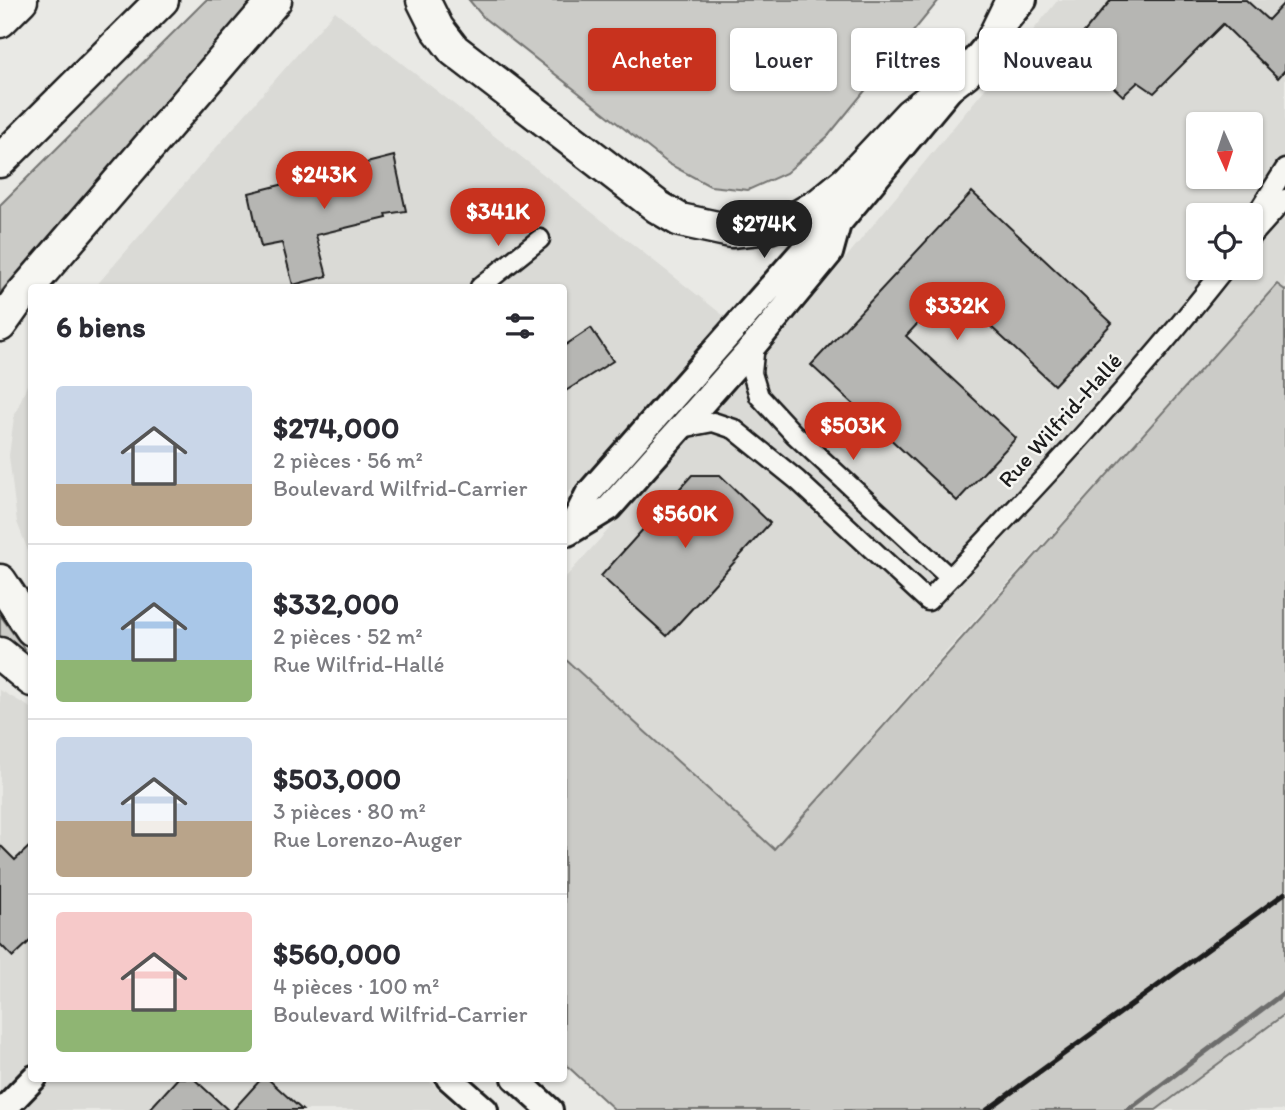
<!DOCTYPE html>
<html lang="fr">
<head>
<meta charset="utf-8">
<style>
  :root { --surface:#fff; --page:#f2f2f3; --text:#2b2b33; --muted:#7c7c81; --line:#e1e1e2; --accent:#c8321e }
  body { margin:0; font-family:Itim,sans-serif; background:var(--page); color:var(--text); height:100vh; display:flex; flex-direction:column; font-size:26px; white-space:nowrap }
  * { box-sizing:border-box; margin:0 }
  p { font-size:23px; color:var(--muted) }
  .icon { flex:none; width:38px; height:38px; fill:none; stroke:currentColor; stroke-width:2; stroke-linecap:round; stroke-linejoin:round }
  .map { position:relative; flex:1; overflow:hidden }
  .details { position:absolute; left:28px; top:284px; width:539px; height:798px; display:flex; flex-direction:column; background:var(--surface); border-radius:7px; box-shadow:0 2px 5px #0004 }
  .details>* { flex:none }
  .banner { position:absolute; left:588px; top:28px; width:592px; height:63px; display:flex; gap:14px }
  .needle { width:46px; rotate:177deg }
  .tools { position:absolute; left:1186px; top:112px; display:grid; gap:14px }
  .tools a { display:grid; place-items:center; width:77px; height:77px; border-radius:7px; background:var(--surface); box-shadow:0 2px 5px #0004; font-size:35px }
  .price { position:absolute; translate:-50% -60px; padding:0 16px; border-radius:24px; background:var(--accent); color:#fff; font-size:23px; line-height:46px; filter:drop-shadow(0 2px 4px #0008) }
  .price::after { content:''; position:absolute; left:50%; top:42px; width:21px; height:16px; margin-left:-10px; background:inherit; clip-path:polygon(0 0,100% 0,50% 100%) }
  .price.current { background:#222; color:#fff }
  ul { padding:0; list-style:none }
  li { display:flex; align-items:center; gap:21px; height:175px; padding:0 28px }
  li+li { border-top:2px solid var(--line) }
  li span { display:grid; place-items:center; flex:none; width:196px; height:140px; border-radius:7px; color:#555 }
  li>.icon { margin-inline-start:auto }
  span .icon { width:84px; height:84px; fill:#fffc; stroke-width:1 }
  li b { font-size:30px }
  h2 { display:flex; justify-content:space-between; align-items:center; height:84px; padding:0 28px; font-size:30px }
  .tag { padding:0 24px; border-radius:7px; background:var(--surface); box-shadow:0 2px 5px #0004; font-size:24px; line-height:63px }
  .tag.current { background:var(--accent); color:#fff }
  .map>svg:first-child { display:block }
  .built { fill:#dadad6; fill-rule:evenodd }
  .green { fill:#cbcbc7; stroke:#747472; stroke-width:2 }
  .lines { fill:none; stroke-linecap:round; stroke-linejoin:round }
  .stream { stroke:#6d6d6c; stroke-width:5 }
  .building { fill:#b6b6b3; stroke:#1c1c1c; stroke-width:2 }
  .street-casing { stroke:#1c1c1c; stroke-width:23 }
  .secondary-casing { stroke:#1c1c1c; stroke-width:30 }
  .primary-casing { stroke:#1c1c1c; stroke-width:33 }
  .highway-casing { stroke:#1c1c1c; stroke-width:37 }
  .street { stroke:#f6f6f2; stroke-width:18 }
  .secondary { stroke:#f6f6f2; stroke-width:24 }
  .primary { stroke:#f6f6f2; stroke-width:28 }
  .highway { stroke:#f6f6f2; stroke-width:32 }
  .rail { stroke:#1c1c1c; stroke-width:5 }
  .labels { text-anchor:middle; stroke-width:5; stroke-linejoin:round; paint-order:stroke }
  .street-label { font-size:23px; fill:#1c1c1c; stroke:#f6f6f2 }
</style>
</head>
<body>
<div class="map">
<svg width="1285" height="1110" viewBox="0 0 1285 1110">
  <rect width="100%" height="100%" fill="#e9e9e5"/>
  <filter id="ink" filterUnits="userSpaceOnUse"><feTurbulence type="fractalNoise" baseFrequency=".0143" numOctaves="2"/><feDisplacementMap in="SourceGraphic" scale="14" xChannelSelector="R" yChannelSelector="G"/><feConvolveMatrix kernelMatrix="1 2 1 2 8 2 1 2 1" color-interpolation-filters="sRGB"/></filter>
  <g filter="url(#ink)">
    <path class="built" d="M 1058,0 L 1285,0 L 1285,290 L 1277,284 L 946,652 L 774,849 L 564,658 L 564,579 L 765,356 ZM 1199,124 L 1251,124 L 1251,177 L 1199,177 ZM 1199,215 L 1251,215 L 1251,268 L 1199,268 Z
      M 335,11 L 728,319 L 564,497 L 564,287 L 95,287 Z
      M 31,375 L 31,559 L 17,522 L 9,456 L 14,417 Z
      M 0,690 L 31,708 L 32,1078 L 426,1078 L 460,1110 L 0,1110 Z
      M 1285,1014 L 1285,1110 L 1156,1110 Z"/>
    <path class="green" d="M 206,0 L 253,0 L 0,293 L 0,205 Z
      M 469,0 L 939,0 L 828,136 L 786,173 L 748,190 L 710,186 L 669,164 L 484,18 Z
      M 1277,284 L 1285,290 L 1285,1014 L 1156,1110 L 615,1110 L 564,1063 L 564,658 L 774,849 Z
      M 0,615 L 28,654 L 25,658 L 0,640 Z"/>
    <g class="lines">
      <path class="stream" d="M 1128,1110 L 1285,992"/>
    </g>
    <path class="building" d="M 1111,0 L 1246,0 L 1268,20 L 1285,2 L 1285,70 L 1278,78 L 1223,24 L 1154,93 L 1138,82 L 1123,96 L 1071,48 Z
      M 394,156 L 406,211 L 386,214 L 387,218 L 316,235 L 327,276 L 293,285 L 282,243 L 261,247 L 249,193 Z
      M 972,192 L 1112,323 L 1054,385 L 950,289 L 906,336 L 1016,438 L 957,501 L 811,365 Z
      M 591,328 L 613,361 L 564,392 L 564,346 Z
      M 692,475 L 720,475 L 770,523 L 667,636 L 601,576 Z
      M 32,844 L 32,939 L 13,957 L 0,944 L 0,845 L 15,860 Z
      M 178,1078 L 193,1078 L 228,1110 L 149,1110 Z
      M 262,1078 L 267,1078 L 302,1110 L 233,1110 Z"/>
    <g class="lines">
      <g class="street-casing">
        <path id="street" d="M 1251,223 L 1285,169
          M 1251,237 L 1285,199
          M 480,287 L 540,239
          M 755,344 L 752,373 L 759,396 L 794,434 L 950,578
          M 682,428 L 713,422 L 734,429 L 797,480 L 928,601 C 1030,494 1134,384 1225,268"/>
      </g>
      <g class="secondary-casing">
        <path id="secondary" d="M 569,532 L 588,494 L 815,237 L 838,224 L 1024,0
          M 568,533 L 609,508 L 755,344 L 830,253 L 838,224
          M 449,1078 L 485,1110
          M 515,1078 L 550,1110
          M 3,1110 L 34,1078"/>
      </g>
      <g class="primary-casing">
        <path id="primary" d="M 987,47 L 1010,0"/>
      </g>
      <g class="highway-casing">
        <path id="highway" d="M 423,0 L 437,28 L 454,50 L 658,207 L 680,220 L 731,231 L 769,227 L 798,217 L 820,204 L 848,181 L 910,115 L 966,72
          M 0,21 L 21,0
          M 0,161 L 162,0
          M 0,325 L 20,297 L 275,0
          M 0,581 L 32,629
          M 0,654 L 32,680"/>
      </g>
      <use href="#street" class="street"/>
      <use href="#secondary" class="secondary"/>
      <use href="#primary" class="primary"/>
      <use href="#highway" class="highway"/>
      <path class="rail" d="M 987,1110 L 1285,893"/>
    </g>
  </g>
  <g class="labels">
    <g class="street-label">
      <text transform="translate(1060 420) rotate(-48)" y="8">Rue Wilfrid-Hallé</text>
    </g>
  </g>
</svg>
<div class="tools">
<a><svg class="needle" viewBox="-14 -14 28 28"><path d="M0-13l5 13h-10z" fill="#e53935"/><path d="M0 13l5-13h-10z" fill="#7c7c81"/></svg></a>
<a><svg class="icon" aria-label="locate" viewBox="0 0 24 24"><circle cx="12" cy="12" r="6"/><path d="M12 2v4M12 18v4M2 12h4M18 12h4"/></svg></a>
</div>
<b class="price" style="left:324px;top:211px">$243K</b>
<b class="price" style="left:498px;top:248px">$341K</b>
<b class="price current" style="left:764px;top:260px">$274K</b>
<b class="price" style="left:957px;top:342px">$332K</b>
<b class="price" style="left:853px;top:462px">$503K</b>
<b class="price" style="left:685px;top:550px">$560K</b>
<div class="banner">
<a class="tag current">Acheter</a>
<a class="tag">Louer</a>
<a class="tag">Filtres</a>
<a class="tag">Nouveau</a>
</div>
<section class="details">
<h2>6 biens<svg class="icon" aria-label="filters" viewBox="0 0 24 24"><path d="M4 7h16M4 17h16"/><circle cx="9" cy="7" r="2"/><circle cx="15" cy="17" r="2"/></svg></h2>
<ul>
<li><span style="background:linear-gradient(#c9d6e8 70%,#b9a48a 0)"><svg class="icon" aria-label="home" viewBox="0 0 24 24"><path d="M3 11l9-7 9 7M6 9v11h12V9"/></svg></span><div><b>$274,000</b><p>2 pièces · 56 m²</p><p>Boulevard Wilfrid-Carrier</p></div></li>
<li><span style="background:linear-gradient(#a9c7e8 70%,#8fb573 0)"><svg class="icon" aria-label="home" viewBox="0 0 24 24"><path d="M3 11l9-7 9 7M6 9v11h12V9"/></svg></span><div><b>$332,000</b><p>2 pièces · 52 m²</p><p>Rue Wilfrid-Hallé</p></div></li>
<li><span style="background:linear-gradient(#c9d6e8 60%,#b9a48a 0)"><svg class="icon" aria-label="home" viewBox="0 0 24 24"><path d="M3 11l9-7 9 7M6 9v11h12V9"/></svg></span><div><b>$503,000</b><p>3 pièces · 80 m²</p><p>Rue Lorenzo-Auger</p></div></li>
<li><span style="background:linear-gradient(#f6c9c9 70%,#8fb573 0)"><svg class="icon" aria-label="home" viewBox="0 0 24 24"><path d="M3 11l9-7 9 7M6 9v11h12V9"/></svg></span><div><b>$560,000</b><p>4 pièces · 100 m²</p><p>Boulevard Wilfrid-Carrier</p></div></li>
</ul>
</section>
</div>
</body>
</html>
